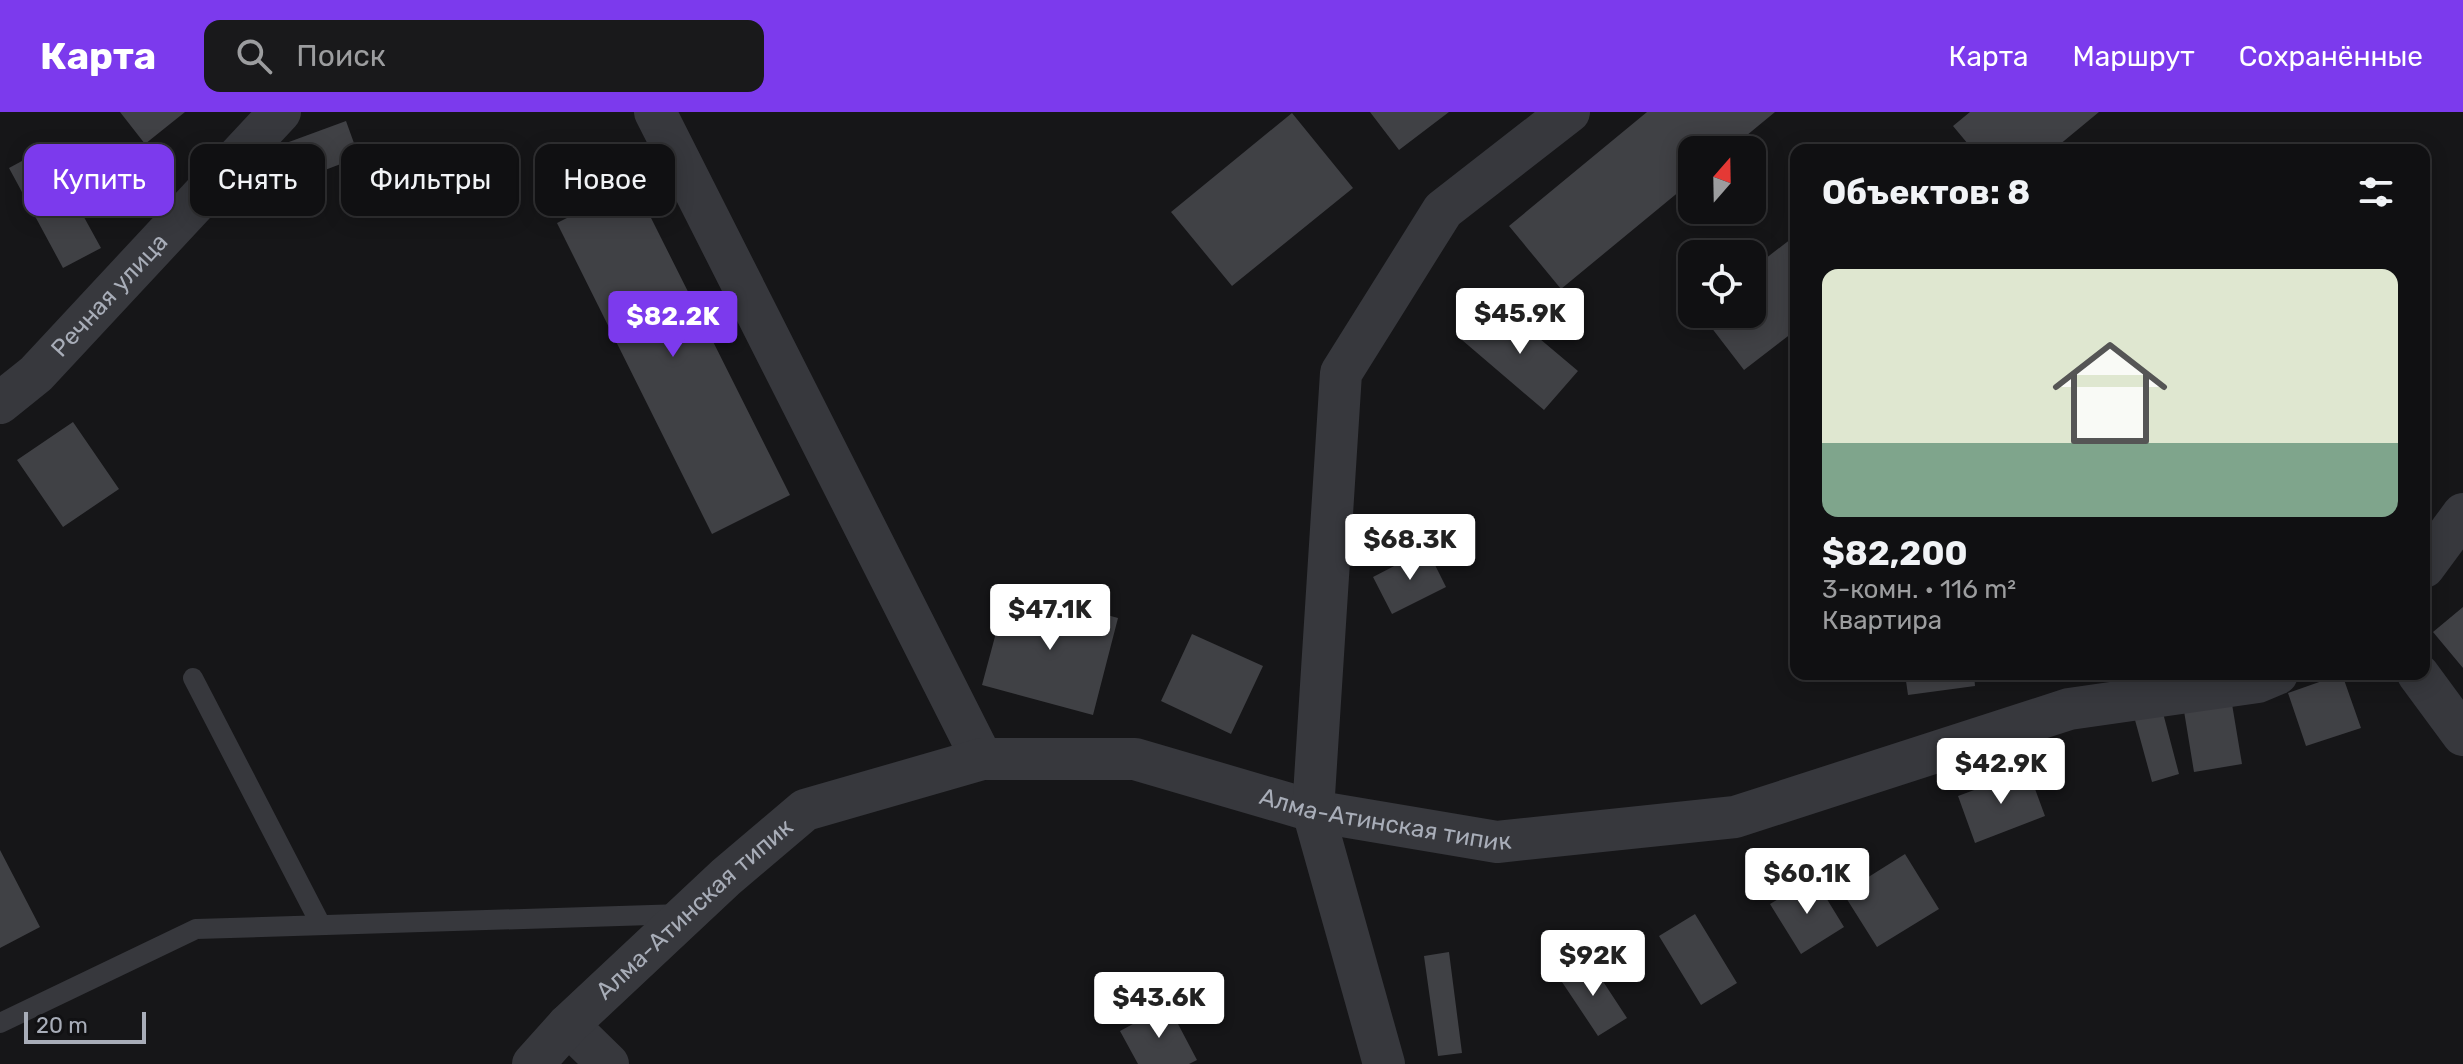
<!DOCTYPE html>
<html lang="ru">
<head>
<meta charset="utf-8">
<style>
  :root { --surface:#101012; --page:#19191b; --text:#f1f3f6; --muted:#9c9d9f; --line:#303032; --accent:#7c3aed }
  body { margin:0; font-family:Rubik,sans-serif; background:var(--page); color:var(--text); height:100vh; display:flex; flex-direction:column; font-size:30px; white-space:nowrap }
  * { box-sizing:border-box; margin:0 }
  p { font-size:26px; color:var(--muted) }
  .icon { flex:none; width:44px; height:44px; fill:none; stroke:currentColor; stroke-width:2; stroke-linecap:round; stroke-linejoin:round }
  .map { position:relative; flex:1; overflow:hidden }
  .panel { position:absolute; left:1790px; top:32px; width:640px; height:536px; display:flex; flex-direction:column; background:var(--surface); border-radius:16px; box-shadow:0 4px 20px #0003,0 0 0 2px var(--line) }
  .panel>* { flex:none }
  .guide { position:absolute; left:24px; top:32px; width:760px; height:72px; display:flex; gap:16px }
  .needle { width:52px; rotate:20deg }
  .controls { position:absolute; left:1678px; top:24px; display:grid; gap:16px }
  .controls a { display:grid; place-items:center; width:88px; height:88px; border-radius:16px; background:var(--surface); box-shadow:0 4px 20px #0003,0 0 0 2px var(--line); font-size:40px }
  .scale { position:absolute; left:24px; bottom:20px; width:122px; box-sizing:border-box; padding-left:8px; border:4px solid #a8adb8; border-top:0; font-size:22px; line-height:28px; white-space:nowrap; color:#a8adb8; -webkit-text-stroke:6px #111113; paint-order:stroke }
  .price { position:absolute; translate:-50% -68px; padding:0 18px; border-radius:8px; background:#fff; color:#222; font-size:26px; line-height:52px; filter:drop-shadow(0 2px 4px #0008) }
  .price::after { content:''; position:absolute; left:50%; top:48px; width:24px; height:18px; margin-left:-12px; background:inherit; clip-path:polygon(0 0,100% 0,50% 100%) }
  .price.current { background:var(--accent); color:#fff }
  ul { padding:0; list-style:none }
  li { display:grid; align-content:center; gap:16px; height:424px; padding:0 32px }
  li+li { border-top:2px solid var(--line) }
  li span { display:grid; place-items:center; height:248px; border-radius:16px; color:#555 }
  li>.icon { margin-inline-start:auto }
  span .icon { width:144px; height:144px; fill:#fffc; stroke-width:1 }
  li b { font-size:34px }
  h2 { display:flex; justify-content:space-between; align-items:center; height:96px; padding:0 32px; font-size:34px }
  .pill { padding:0 28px; border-radius:16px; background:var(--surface); box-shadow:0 4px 20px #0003,0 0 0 2px var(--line); font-size:28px; line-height:72px }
  .pill.current { background:var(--accent); color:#fff }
  header { display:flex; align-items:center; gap:48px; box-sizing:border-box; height:112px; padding:0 40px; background:var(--accent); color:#fff }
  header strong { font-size:38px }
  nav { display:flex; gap:44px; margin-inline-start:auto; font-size:28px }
  .search { width:560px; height:72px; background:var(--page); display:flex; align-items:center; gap:20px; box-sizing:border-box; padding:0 28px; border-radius:16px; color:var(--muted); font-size:30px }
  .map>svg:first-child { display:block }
  .building { fill:#404145 }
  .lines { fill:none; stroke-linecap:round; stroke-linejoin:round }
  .lane { stroke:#37383d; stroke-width:20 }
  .street { stroke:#37383d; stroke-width:42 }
  .labels { text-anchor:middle; stroke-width:6; stroke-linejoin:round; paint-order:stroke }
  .street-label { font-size:24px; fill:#a8adb8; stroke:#111113 }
</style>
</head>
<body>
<header>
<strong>Карта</strong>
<div class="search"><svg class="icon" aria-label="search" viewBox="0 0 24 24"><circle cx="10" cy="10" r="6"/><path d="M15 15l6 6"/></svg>Поиск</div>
<nav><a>Карта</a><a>Маршрут</a><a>Сохранённые</a></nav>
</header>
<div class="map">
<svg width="2463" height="952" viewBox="0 0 2463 952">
  <rect width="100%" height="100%" fill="#161618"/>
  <path class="building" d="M 120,0 L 185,0 L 145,32 Z
    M 1370,0 L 1449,0 L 1399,38 Z
    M 1647,0 L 1775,0 L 1729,38 L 1692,38 L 1692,69 L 1561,177 L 1509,114 Z
    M 1970,0 L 2099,0 L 2053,38 L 1973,38 L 1953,14 Z
    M 1292,1 L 1353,76 L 1232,174 L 1171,100 Z
    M 346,9 L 359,45 L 291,71 L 278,34 Z
    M 46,36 L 101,136 L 63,156 L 9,56 Z
    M 634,72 L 790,383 L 712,422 L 557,111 Z
    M 1796,123 L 1796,218 L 1744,258 L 1701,202 L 1752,202 L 1752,157 Z
    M 1495,189 L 1578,259 L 1544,298 L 1462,228 Z
    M 73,310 L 119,377 L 63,415 L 17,348 Z
    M 1427,437 L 1446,475 L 1392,502 L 1373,465 Z
    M 1008,476 L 1118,506 L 1093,603 L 982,573 Z
    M 2463,495 L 2463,556 L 2433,520 Z
    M 1192,522 L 1263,554 L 1231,622 L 1161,589 Z
    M 1905,562 L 1974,562 L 1975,574 L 1908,583 Z
    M 2342,562 L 2361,616 L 2306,634 L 2288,581 Z
    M 2232,592 L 2242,652 L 2194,660 L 2184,599 Z
    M 2163,601 L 2179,662 L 2152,670 L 2135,608 Z
    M 2028,658 L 2045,704 L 1975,731 L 1958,684 Z
    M 0,738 L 40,815 L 0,836 Z
    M 1905,742 L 1939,797 L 1877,835 L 1843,781 Z
    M 1814,766 L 1844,815 L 1801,842 L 1770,792 Z
    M 1695,802 L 1737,871 L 1701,893 L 1659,824 Z
    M 1449,840 L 1462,941 L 1438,944 L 1424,844 Z
    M 1589,848 L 1627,906 L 1598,924 L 1560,867 Z
    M 1168,893 L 1197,948 L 1189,952 L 1138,952 L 1120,919 Z"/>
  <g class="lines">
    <path class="lane" d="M 193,566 L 321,813
      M 0,911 L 196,817 L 683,802"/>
    <g class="street">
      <path d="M 655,0 L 982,647"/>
      <path id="s1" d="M 0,291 L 36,262 L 280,0"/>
      <path d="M 2424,455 L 2463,402"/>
      <path d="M 2418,562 L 2463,623"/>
      <path d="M 568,913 L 608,952"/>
      <path id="s2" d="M 533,952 L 568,913 L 726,765 L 805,698 L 982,647 L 1135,647 L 1313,699 L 1497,730 L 1735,705 L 2069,597 L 2258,570 L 2277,562"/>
      <path d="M 1384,952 L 1313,699 L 1341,261 L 1443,98 L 1569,0"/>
    </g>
  </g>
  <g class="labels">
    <g class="street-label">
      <text dy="8" stroke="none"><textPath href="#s1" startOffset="154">Речная улица</textPath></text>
      <text dy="8" stroke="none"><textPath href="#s2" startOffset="968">Алма-Атинская типик</textPath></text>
      <text dy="8" stroke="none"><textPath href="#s2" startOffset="224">Алма-Атинская типик</textPath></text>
    </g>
  </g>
</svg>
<div class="controls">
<a><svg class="needle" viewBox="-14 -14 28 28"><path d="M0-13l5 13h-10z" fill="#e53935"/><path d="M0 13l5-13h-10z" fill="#9c9d9f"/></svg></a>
<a><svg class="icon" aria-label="locate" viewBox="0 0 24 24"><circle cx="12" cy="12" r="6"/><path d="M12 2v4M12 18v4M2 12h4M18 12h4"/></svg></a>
</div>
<div class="scale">20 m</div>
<b class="price" style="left:1520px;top:244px">$45.9K</b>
<b class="price current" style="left:673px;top:247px">$82.2K</b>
<b class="price" style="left:1410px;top:470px">$68.3K</b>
<b class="price" style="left:1050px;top:540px">$47.1K</b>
<b class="price" style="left:2001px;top:694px">$42.9K</b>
<b class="price" style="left:1807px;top:804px">$60.1K</b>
<b class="price" style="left:1593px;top:886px">$92K</b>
<b class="price" style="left:1159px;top:928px">$43.6K</b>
<div class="guide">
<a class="pill current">Купить</a>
<a class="pill">Снять</a>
<a class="pill">Фильтры</a>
<a class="pill">Новое</a>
</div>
<section class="panel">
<h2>Объектов: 8<svg class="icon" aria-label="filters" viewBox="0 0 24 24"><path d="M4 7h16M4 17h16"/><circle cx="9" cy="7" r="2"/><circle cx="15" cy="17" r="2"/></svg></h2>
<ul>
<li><span style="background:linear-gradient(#dfe7d0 70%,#7fa58c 0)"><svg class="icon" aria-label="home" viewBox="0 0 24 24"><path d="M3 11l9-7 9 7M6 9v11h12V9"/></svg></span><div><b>$82,200</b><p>3-комн. · 116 m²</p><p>Квартира</p></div></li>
</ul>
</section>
</div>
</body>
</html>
